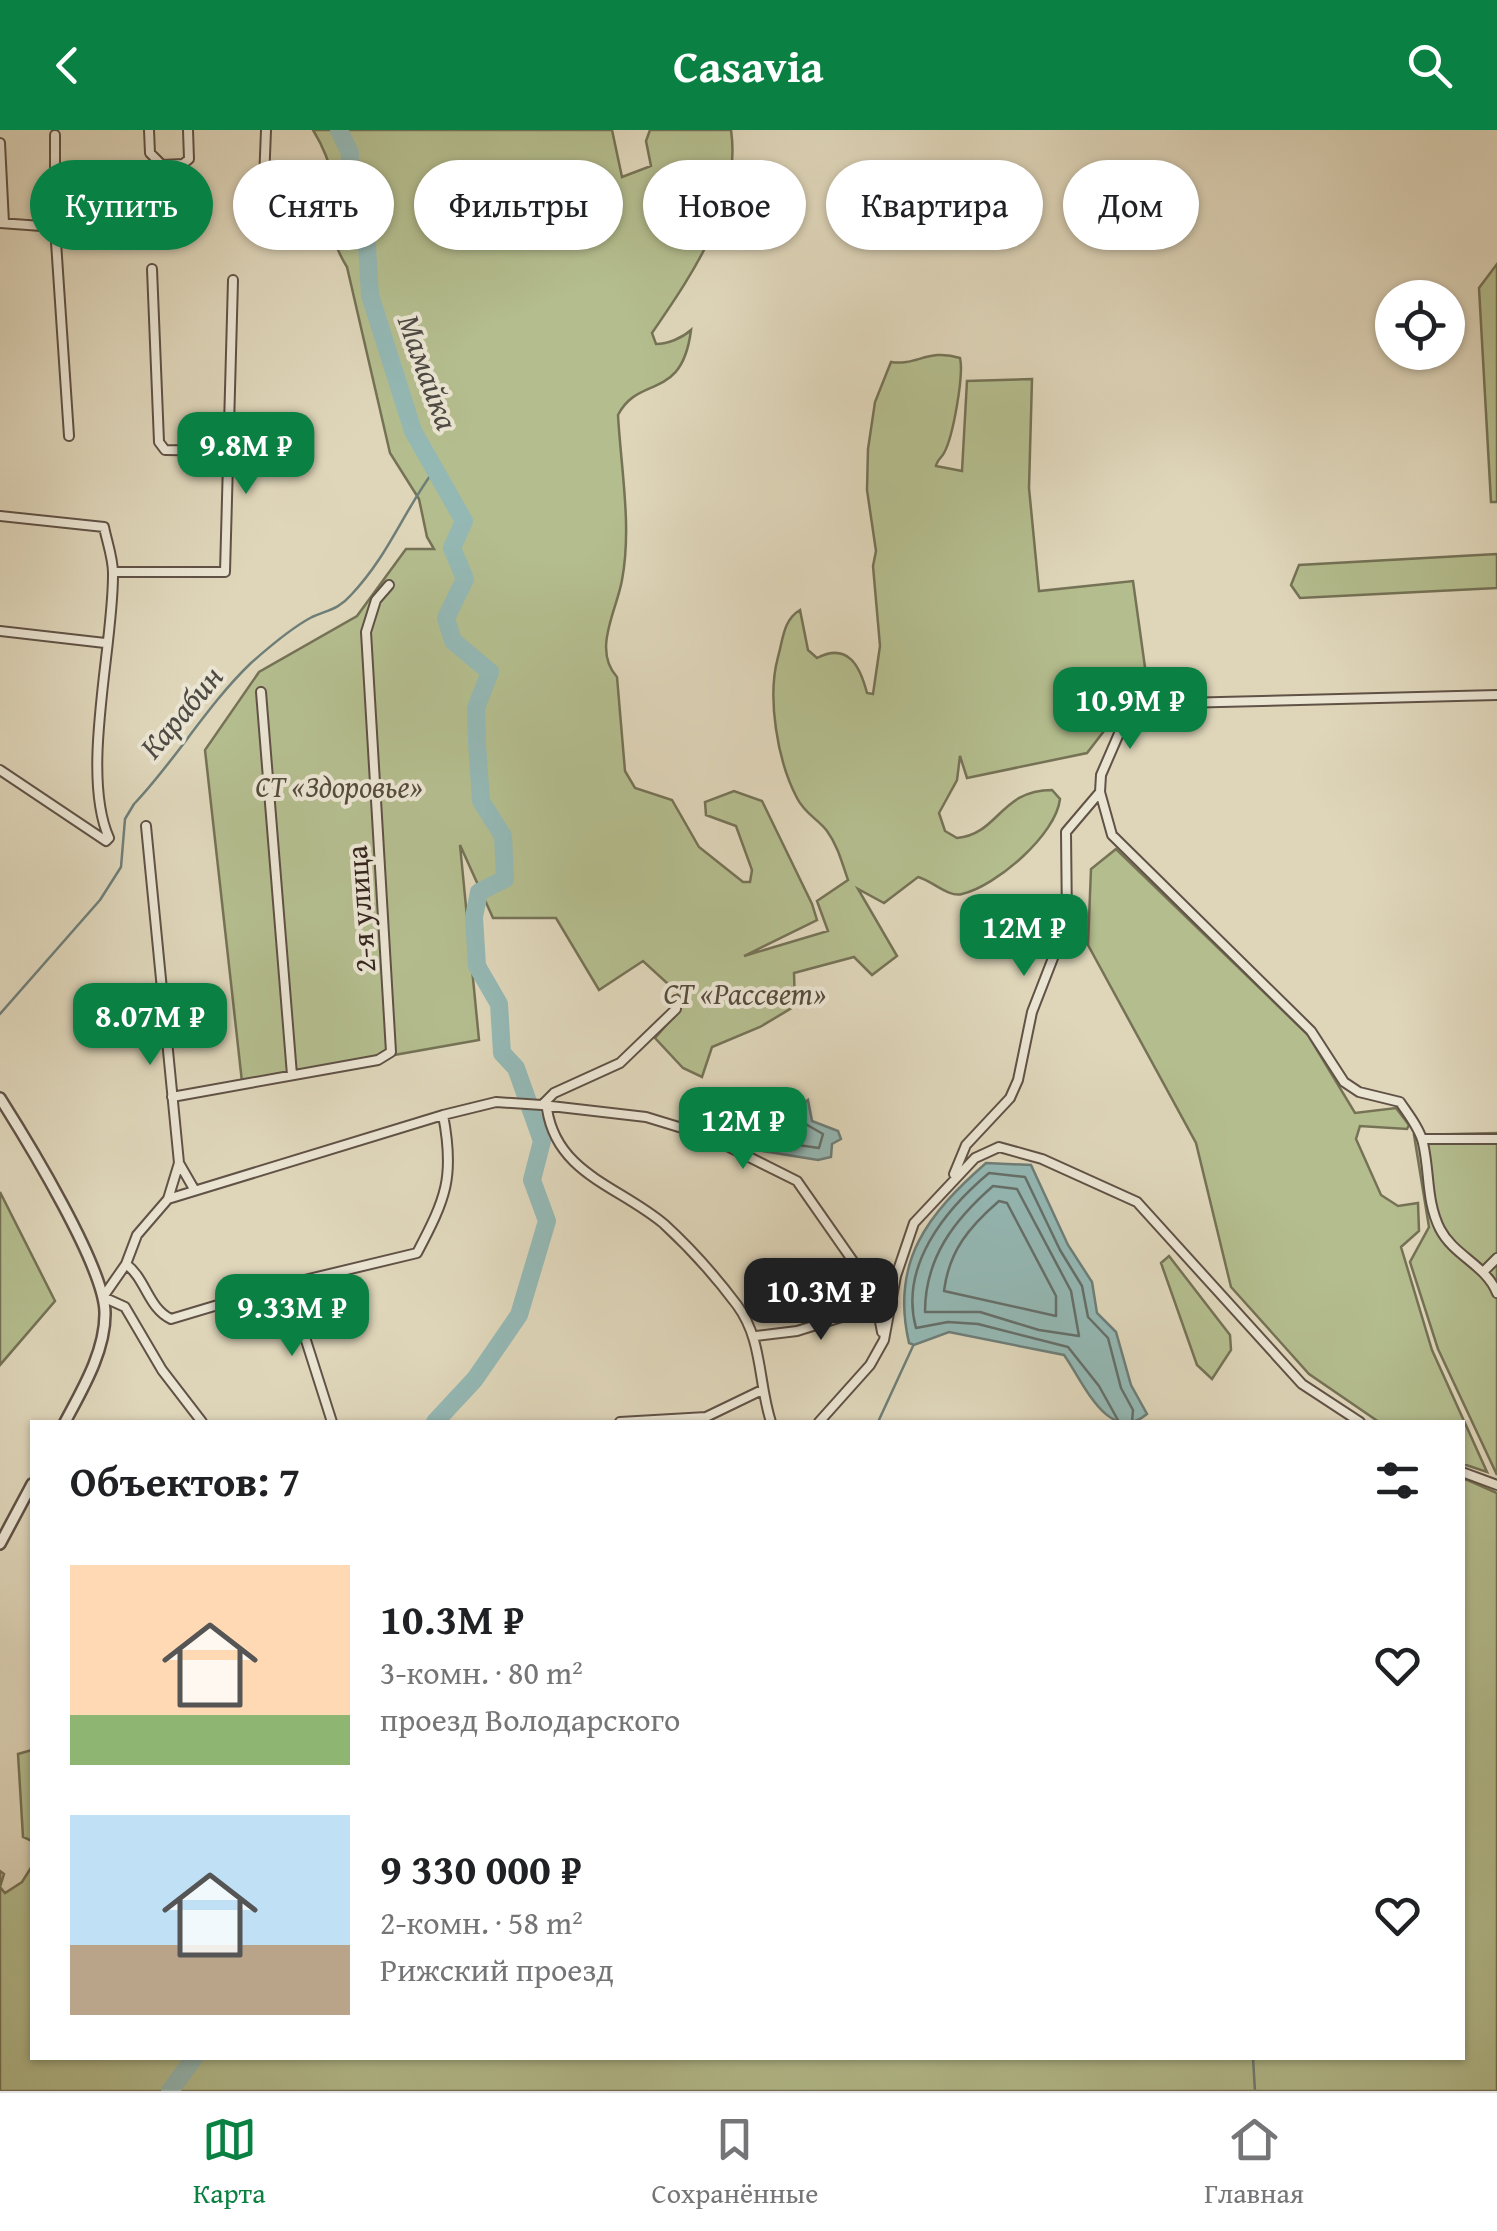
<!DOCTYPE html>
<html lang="ru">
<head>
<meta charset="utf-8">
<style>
  :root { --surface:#fff; --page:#f6f6f6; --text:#202124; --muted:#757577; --line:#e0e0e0; --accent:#0b8043 }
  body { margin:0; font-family:"Gentium Book Plus",serif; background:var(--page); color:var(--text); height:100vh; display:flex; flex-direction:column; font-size:38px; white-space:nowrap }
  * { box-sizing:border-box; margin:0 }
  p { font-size:32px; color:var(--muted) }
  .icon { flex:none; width:55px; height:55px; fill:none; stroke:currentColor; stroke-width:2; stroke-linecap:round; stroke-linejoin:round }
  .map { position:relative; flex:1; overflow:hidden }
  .panel { position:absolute; left:30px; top:1290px; width:1435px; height:640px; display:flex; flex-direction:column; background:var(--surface); border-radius:0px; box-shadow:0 2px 8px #0004 }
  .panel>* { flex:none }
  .guide { position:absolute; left:30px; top:30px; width:1438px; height:90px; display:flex; gap:20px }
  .fabs { position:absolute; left:1375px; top:150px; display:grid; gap:20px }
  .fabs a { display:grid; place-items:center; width:90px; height:90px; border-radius:50%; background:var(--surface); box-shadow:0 2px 8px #0004; font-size:50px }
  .price { position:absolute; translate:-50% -85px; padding:0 22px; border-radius:20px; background:var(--accent); color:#fff; font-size:32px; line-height:65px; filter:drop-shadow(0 2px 5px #0008) }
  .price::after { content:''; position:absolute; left:50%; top:60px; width:30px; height:22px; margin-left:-15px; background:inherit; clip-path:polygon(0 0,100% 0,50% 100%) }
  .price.active { background:#222; color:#fff }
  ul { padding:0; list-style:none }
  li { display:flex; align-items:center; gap:30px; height:250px; padding:0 40px }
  li span { display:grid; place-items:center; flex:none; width:280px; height:200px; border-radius:0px; color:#555 }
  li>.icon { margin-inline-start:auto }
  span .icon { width:120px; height:120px; fill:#fffc; stroke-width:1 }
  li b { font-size:42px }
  h2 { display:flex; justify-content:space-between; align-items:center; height:120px; padding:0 40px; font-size:42px }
  .pill { padding:0 35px; border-radius:45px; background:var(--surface); box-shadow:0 2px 8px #0004; font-size:35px; line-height:90px }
  .pill.active { background:var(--accent); color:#fff }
  header { display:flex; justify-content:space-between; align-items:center; height:130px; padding:0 40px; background:var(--accent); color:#fff; font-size:45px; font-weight:700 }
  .dock { display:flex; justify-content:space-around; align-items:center; height:140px; border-top:2px solid var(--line); background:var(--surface); font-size:28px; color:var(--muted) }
  .dock a { display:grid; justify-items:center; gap:5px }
  .dock .active { color:var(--accent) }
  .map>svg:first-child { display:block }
  .green { fill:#b4bd8e; stroke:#757256; stroke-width:2.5 }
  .water { fill:#94b8b4; stroke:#6e7e78; stroke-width:2.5 }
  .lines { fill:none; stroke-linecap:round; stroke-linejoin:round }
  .shore { stroke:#656f6a; stroke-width:2.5 }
  .stream { stroke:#6e7e78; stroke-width:2.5 }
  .river { stroke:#94b8b4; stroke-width:18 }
  .minor-casing { stroke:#605246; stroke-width:12 }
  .tertiary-casing { stroke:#605246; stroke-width:14 }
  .minor { stroke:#eae4d2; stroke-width:8 }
  .tertiary { stroke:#eae4d2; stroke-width:9 }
  .labels { text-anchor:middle; stroke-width:8; stroke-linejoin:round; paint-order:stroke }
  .park-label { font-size:30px; font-style:italic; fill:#564c3b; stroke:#eae4d2 }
  .street-label { font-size:30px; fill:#36261f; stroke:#eae4d2 }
  .water-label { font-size:32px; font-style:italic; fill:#4e4a44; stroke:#eae4d2 }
</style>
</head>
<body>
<header><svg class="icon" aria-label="back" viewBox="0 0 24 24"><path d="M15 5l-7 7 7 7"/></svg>Casavia<svg class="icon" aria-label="search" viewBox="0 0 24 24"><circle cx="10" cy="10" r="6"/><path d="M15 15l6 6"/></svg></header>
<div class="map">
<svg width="1497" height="1961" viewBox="0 0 1497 1961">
  <rect width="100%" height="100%" fill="#dfd6ba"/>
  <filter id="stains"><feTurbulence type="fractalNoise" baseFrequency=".002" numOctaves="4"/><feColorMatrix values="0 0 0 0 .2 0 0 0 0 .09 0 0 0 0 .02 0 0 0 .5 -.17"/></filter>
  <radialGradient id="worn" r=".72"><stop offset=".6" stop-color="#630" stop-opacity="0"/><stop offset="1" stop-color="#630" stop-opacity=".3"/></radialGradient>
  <path class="green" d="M 313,0 L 612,0 L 622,47 L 651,36 L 646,11 L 650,0 L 731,0 C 742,73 691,146 652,203 L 656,214 C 668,214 682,208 691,200 C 682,272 639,244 618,285 C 621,339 632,397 622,450 C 617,480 592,520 617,547 L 625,641 L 635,658 L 672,670 L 699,717 L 743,752 L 750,752 L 752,740 L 736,696 L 706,685 L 705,672 L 734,661 L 762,671 L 812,774 L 817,790 L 744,826 L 828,801 L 817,771 L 848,750 C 842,733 838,716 827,701 C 818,689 805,684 797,668 C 777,630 767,567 778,527 C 783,510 783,490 800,480 L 808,520 L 817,528 C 848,512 860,536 867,563 L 873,564 L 880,516 L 873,436 L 876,421 L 867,360 L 868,319 L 875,272 L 891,232 C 917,236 928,218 960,228 C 964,245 953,307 944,323 C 942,327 937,330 936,336 L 962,341 L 967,251 L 1032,249 L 1029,358 L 1039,461 L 1133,451 L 1149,566 L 1131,566 L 1087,623 L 967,648 L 960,626 L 957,650 L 939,683 L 945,701 L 957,708 C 999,704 1000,660 1052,660 L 1060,669 C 1056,705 996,756 962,764 C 949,768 931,750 918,747 L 884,773 L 858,759 L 897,826 L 872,845 L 854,827 L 794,843 L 795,876 L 760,897 L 712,917 L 702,947 L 683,938 L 655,908 L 677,883 L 678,863 L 643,831 L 599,860 L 556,788 L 493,788 L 460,715 L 479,910 L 242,952 L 205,620 L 259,542 L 357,486 L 406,419 L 434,419 L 427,407 L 419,369 L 390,323 L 347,137 C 322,97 340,87 334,52 C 330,34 323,16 313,0 Z
    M 1497,134 L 1497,372 L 1491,372 L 1479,158 Z
    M 1497,424 L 1497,458 L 1300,468 L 1291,455 L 1299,435 Z
    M 1116,719 L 1308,905 L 1355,983 L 1396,978 L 1409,995 L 1407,999 L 1360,996 L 1356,1009 L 1381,1065 L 1398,1076 L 1418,1073 L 1419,1101 L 1401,1117 L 1432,1220 L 1487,1342 L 1463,1334 L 1462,1292 L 1379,1292 L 1309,1244 L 1231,1157 L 1196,1013 L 1088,815 L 1091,739 Z
    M 1497,1003 L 1497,1345 L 1438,1219 L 1410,1132 L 1429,1097 L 1414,1005 Z
    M 0,1062 L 55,1171 L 0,1235 Z
    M 1169,1126 L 1230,1205 L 1231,1220 L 1212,1249 L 1197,1235 L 1161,1133 Z
    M 1463,1348 L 1497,1363 L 1497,1961 L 0,1961 L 0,1741 L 4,1744 L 0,1757 L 5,1763 L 22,1752 L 32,1736 L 32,1928 L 1462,1928 Z
    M 32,1620 L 32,1711 L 23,1707 L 18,1624 Z"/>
  <path class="water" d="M 808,970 L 812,991 L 838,1001 L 841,1009 L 832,1014 L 831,1027 L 818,1030 L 763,1021 L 757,1012 L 778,977 L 794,973 L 797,978 Z
    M 986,1033 L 1031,1035 L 1068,1115 L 1092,1152 L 1097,1183 L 1116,1202 L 1131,1255 L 1147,1284 C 1108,1316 1083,1251 1064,1225 L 949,1202 L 914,1215 L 909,1213 C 890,1131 928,1084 986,1033 Z"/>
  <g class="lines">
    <path class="shore" d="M 788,984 L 823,1004 L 819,1018 L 770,1011 L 770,1005 Z
      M 993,1056 L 1017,1059 L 1071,1161 L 1079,1206 L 1039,1200 L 980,1182 L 925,1182 C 925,1128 954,1090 993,1056 Z
      M 999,1071 L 1007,1073 L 1056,1166 L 1056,1186 L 944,1161 C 949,1121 969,1097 999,1071 Z
      M 1119,1292 L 1099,1256 L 1068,1217 L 978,1194 L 948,1192 L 916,1198 C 899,1136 945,1080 989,1043 L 1025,1047 L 1060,1120 L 1082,1156 L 1088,1187 L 1108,1208 L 1121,1258 L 1133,1280 L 1132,1292"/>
    <path class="stream" d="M 0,884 L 100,770 L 121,737 L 125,689 L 134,674 C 176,630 207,575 251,533 C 269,517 291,498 312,487 C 328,480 339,479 351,465 C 389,425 404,380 435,339
      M 878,1292 L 913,1216
      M 1253,1928 L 1255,1961"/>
    <path class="river" d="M 339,0 L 350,23 L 349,51 L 366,100 L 370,165 L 413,301 L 464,391 L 452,418 L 465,449 L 446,488 L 453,511 L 490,542 L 476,578 L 477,613 L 481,671 L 503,706 L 505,749 L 479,762 L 474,787 L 477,836 L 499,874 L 502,923 L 516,938 L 542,1011 L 532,1050 L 547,1091 L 519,1185 L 475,1249 L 435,1292
      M 170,1961 L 194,1928"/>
    <g class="minor-casing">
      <path id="minor" d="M 149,0 L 150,23 L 162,35 L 183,34 L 189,29 L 188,0
        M 0,13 L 4,93
        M 263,77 L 266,0
        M 0,93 L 55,97 L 69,306
        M 55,97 L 55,5
        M 152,139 L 159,312 L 165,320 L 228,321
        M 0,386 L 104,397 C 107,412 113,428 113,443 C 114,514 80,643 109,708 L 106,711 L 0,640
        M 113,442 L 225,442 L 233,150
        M 0,501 L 105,513
        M 261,562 L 292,945
        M 1497,565 L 1139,574 L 1124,592 L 1101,645 L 1100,662 L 1112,705 L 1311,901 L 1344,952 L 1359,962 L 1400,972 C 1408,984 1420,999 1423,1013 C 1430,1043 1426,1071 1440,1099 C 1454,1126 1486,1135 1497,1163
        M 146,696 L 179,1033 L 168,1069 L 137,1105 L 126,1134 L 103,1167 L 125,1177 L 162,1240 L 202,1292
        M 172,967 L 378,930 L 391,922 L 366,502 L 376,470 L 389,455
        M 542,975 L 646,987 L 705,1005 L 797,1051 L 862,1144 L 877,1176 L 882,1202
        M 547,979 C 557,1044 619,1056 664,1094 C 689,1117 716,1147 737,1175 C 763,1210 758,1252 771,1292
        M 1423,1009 L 1497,1009
        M 179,1033 L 194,1059
        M 954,1044 L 966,1015 L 1010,968 L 1018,950 L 1032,882 L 1067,792 L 1066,702 L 1100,662
        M 168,1069 L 443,985 L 496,972 L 542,975 L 554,963 L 620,933 L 676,879 L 676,870
        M 126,1134 C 146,1149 148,1178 171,1189 L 288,1154 L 417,1123 C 446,1068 455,1047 443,985
        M 1484,1141 L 1497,1128
        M 288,1154 L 332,1292
        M 756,1206 L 797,1201 L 877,1176
        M 620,1292 L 706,1287 L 762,1260
        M 819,1292 L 870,1235 L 884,1210 L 896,1146 L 914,1093 L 975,1028 L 999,1017 L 1042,1029 L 1137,1072 L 1302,1254 L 1360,1292
        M 1462,1342 L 1497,1355"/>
    </g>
    <g class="tertiary-casing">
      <path id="tertiary" d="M 0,968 C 26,1009 106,1139 105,1184 C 105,1222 82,1260 65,1292
        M 0,1414 L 32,1354"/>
    </g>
    <use href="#minor" class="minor"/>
    <use href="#tertiary" class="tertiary"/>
  </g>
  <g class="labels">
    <g class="park-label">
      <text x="339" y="667">СТ «Здоровье»</text>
      <text x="745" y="874">СТ «Рассвет»</text>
    </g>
    <g class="street-label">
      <text transform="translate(361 779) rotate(-94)" y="10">2-я улица</text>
    </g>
    <g class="water-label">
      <text transform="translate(428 242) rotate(70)" y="11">Мамайка</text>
      <text transform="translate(181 582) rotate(-50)" y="11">Карабин</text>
    </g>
  </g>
  <rect width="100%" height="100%" filter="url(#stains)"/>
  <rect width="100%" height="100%" fill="url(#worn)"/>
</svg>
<div class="fabs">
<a><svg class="icon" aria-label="locate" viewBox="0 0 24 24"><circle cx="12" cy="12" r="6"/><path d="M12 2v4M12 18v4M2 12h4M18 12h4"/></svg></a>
</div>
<b class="price" style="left:246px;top:367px">9.8M ₽</b>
<b class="price" style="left:1130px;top:622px">10.9M ₽</b>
<b class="price" style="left:1024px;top:849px">12M ₽</b>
<b class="price" style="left:150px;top:938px">8.07M ₽</b>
<b class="price" style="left:743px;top:1042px">12M ₽</b>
<b class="price active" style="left:821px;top:1213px">10.3M ₽</b>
<b class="price" style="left:292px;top:1229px">9.33M ₽</b>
<div class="guide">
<a class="pill active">Купить</a>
<a class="pill">Снять</a>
<a class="pill">Фильтры</a>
<a class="pill">Новое</a>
<a class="pill">Квартира</a>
<a class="pill">Дом</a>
</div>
<section class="panel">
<h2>Объектов: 7<svg class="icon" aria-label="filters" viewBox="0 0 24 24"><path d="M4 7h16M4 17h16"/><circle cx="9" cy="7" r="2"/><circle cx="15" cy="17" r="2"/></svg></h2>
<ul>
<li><span style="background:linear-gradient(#ffd9b3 75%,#8fb573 0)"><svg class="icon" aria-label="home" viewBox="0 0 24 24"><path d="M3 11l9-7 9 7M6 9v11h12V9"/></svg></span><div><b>10.3M ₽</b><p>3-комн. · 80 m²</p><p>проезд Володарского</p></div><svg class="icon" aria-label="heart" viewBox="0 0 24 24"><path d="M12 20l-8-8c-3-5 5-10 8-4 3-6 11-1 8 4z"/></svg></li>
<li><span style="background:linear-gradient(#bfe0f5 65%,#b9a48a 0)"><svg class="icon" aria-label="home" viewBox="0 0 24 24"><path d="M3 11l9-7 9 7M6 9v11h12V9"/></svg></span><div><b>9 330 000 ₽</b><p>2-комн. · 58 m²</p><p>Рижский проезд</p></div><svg class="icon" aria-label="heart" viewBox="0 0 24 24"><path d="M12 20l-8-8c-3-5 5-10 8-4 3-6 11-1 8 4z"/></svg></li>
</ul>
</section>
</div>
<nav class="dock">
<a class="active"><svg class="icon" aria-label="map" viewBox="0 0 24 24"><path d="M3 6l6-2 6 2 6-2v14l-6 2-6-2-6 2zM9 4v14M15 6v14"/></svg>Карта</a>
<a><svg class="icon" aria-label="saved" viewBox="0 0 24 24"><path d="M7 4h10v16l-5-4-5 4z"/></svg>Сохранённые</a>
<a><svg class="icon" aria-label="home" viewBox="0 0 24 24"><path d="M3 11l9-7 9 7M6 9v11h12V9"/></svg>Главная</a>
</nav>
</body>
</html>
